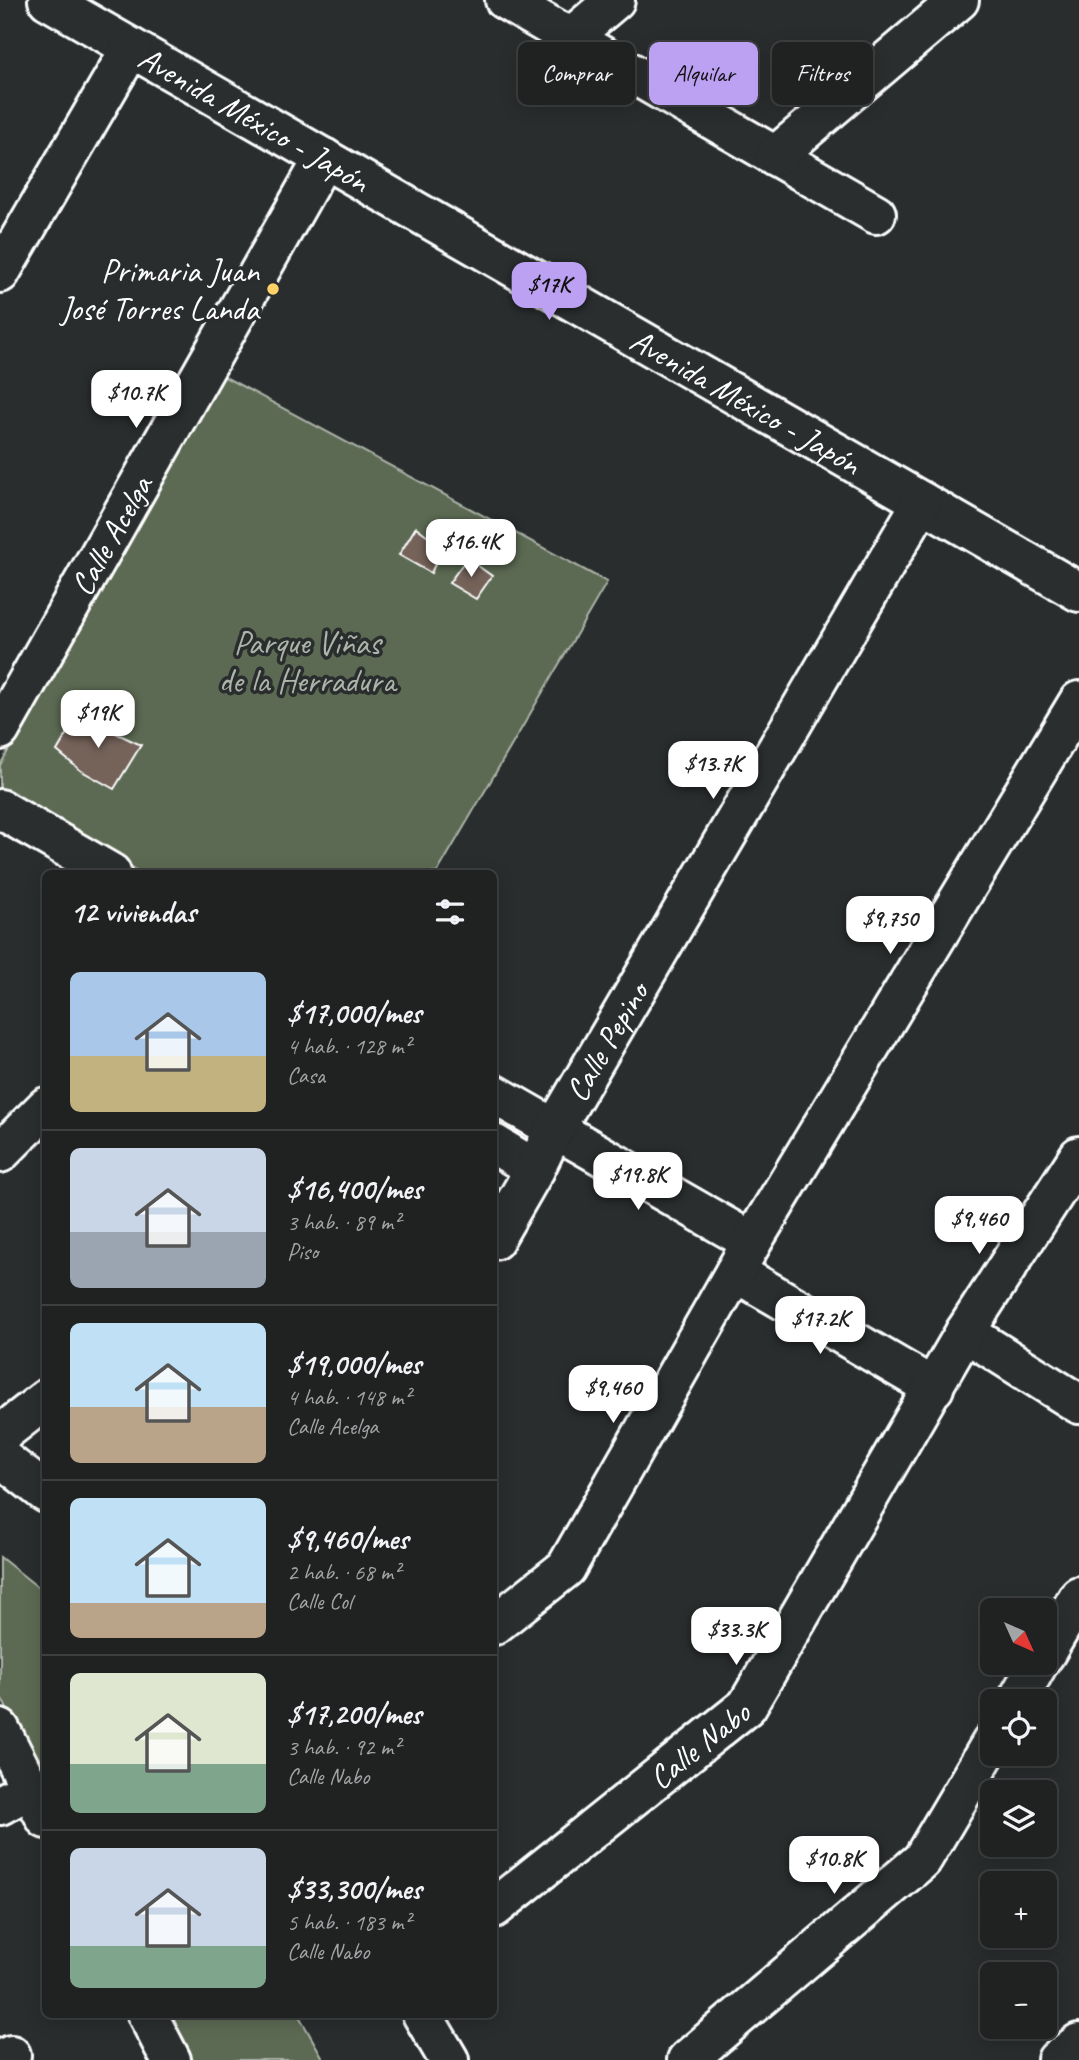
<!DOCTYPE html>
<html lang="es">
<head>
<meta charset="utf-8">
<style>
  :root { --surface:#202222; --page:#282a2a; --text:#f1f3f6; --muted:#a2a4a5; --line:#3d3f40; --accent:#bca0f2 }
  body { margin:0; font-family:Caveat,sans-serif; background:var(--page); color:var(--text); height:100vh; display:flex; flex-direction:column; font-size:26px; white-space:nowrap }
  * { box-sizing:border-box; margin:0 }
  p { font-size:23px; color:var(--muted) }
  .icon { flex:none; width:38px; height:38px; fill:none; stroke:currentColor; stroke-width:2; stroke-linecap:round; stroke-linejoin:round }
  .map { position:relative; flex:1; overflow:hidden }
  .drawer { position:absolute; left:42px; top:870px; width:455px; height:1148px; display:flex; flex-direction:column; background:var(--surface); border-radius:10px; box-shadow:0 4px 18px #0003,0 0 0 2px var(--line) }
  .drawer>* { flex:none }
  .banner { position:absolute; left:518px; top:42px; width:455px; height:63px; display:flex; gap:14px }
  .needle { width:46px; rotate:135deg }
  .fabs { position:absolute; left:980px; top:1598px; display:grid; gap:14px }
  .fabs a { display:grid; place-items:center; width:77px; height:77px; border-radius:10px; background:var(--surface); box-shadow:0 4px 18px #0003,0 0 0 2px var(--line); font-size:35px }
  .price { position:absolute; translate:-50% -60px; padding:0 16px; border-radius:14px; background:#fff; color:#222; font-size:23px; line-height:46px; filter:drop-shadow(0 2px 4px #0008) }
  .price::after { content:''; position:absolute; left:50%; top:42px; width:21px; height:16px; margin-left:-10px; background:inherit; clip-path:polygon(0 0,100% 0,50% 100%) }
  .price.on { background:var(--accent); color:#111 }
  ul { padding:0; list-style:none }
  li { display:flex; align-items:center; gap:21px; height:175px; padding:0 28px }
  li+li { border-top:2px solid var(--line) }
  li span { display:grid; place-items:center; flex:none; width:196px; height:140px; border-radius:10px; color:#555 }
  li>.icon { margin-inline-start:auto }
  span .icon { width:84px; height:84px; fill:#fffc; stroke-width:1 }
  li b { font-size:30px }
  h2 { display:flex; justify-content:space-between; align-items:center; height:84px; padding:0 28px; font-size:30px }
  .pill { padding:0 24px; border-radius:10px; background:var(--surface); box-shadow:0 4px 18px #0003,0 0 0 2px var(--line); font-size:24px; line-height:63px }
  .pill.on { background:var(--accent); color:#111 }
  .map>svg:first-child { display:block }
  .green { fill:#5b6a53; stroke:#adb4a9; stroke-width:2 }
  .building { fill:#74635a; stroke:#fff; stroke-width:2 }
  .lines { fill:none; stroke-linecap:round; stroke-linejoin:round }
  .street-casing { stroke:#fff; stroke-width:44 }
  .street { stroke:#2a2d2e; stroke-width:38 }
  .poi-dot { fill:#ffd166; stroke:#2a2d2e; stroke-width:2.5 }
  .labels { text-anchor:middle; stroke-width:7; stroke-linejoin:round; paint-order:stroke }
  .street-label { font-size:33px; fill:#fff; stroke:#2a2d2e }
  .poi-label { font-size:33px; fill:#fff; stroke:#2a2d2e; text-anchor:end }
  .park-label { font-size:33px; fill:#adb4a9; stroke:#2a2d2e }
</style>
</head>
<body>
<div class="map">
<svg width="1079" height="2060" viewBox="0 0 1079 2060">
  <rect width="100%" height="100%" fill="#2a2d2e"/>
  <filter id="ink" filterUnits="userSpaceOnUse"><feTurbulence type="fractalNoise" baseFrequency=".0143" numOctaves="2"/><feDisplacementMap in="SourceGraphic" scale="14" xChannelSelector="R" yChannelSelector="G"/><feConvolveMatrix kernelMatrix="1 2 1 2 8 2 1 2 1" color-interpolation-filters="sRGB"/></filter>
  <g filter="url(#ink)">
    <path class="green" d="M 223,376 L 607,582 L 437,873 L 141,873 L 0,791 L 0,765 Z
      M 0,1557 L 45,1593 L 45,1784 L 0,1695 Z
      M 165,2014 L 298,2014 L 324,2060 L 188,2060 Z"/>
    <path class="building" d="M 416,527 L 443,547 L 431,573 L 399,555 Z
      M 467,558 L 492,576 L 476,599 L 449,583 Z
      M 82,708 L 109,730 L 141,745 L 114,789 L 80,770 L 57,751 Z"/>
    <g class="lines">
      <g class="street-casing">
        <g id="street">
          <path id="s1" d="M 48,0 L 1079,592"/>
          <path d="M 505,0 L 876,214"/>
          <path d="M 570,38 L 615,0"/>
          <path d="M 775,156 L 959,0"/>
          <path d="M 0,273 L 131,48"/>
          <path id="s2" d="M 0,730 L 324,158"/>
          <path d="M 0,809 L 111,873"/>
          <path d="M 494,1094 L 752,1242"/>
          <path d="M 494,1144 L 535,1169"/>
          <path d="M 0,1153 L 46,1107"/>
          <path id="s3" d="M 494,1240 L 535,1169 L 554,1130 L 922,502"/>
          <path d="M 735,1272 L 934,1388"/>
          <path d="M 965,1332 L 1079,1404"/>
          <path d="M 0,1435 L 46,1399"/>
          <path d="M 0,1457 L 46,1493"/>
          <path d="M 494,1625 L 566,1568 L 752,1242 L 1079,701"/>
          <path d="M 1045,1654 L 1079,1596"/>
          <path d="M 1017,1701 L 1039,1662"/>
          <path d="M 0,1729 L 46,1819"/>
          <path d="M 0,1805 L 30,1789"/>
          <path id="s4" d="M 494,1908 L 747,1706 L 965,1332 L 1079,1156"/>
          <path d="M 147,2014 L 171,2060"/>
          <path d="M 422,2014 L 449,2060"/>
          <path d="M 4,2060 L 11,2055"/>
          <path d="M 687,2060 L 922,1860 L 992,1742"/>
          <path d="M 1057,2060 L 1079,2043"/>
        </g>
      </g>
      <use href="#street" class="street"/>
    </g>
  </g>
  <circle class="poi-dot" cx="273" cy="289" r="7"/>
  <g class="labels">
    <g class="street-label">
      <text dy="12" stroke="none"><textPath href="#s1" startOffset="238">Avenida México - Japón</textPath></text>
      <text dy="12" stroke="none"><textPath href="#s1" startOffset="805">Avenida México - Japón</textPath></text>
      <text dy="12" stroke="none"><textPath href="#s2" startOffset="224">Calle Acelga</textPath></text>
      <text dy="12" stroke="none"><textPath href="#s3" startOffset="228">Calle Pepino</textPath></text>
      <text dy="12" stroke="none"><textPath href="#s4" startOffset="262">Calle Nabo</textPath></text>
    </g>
    <g class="poi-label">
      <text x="259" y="282">Primaria Juan<tspan x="259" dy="38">José Torres Landa</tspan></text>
    </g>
    <g class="park-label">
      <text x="307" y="654">Parque Viñas<tspan x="307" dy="38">de la Herradura</tspan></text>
    </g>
  </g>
</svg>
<div class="fabs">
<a><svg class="needle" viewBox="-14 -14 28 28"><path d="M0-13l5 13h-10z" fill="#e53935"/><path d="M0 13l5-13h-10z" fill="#a2a4a5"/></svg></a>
<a><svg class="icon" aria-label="locate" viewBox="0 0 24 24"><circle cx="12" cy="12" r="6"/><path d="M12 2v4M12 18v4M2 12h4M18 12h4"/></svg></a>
<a><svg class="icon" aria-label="layers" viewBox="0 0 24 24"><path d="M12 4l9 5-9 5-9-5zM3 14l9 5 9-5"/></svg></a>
<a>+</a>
<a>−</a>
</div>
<b class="price on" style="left:549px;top:322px">$17K</b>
<b class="price" style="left:136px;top:430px">$10.7K</b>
<b class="price" style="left:471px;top:579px">$16.4K</b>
<b class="price" style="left:98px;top:750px">$19K</b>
<b class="price" style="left:713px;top:801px">$13.7K</b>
<b class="price" style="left:890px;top:956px">$9,750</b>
<b class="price" style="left:638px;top:1212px">$19.8K</b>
<b class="price" style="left:979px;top:1256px">$9,460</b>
<b class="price" style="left:820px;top:1356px">$17.2K</b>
<b class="price" style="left:613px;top:1425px">$9,460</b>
<b class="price" style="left:736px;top:1667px">$33.3K</b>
<b class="price" style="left:834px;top:1896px">$10.8K</b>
<div class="banner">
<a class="pill">Comprar</a>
<a class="pill on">Alquilar</a>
<a class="pill">Filtros</a>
</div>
<section class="drawer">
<h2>12 viviendas<svg class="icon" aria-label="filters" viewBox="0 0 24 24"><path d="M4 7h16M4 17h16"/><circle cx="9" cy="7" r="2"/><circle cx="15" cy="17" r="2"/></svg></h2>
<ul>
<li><span style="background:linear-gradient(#a9c7e8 60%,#c2b280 0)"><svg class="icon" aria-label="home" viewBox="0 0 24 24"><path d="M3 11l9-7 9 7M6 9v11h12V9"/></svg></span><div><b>$17,000/mes</b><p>4 hab. · 128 m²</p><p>Casa</p></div></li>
<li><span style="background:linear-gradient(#c9d6e8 60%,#9aa5b1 0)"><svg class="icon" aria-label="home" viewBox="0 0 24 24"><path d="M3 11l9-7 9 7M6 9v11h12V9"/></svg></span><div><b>$16,400/mes</b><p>3 hab. · 89 m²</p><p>Piso</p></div></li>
<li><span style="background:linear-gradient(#bfe0f5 60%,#b9a48a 0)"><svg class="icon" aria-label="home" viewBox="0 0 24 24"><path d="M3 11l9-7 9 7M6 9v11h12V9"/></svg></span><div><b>$19,000/mes</b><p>4 hab. · 148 m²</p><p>Calle Acelga</p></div></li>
<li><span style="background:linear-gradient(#bfe0f5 75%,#b9a48a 0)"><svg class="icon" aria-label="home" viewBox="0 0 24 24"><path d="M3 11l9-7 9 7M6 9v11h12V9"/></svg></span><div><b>$9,460/mes</b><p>2 hab. · 68 m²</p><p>Calle Col</p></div></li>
<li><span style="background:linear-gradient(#dfe7d0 65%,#7fa58c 0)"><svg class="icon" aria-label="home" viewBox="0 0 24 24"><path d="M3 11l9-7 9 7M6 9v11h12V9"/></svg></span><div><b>$17,200/mes</b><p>3 hab. · 92 m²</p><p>Calle Nabo</p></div></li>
<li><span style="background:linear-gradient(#c9d6e8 70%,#7fa58c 0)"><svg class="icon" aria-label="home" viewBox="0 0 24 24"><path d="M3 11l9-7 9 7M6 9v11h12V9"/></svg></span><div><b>$33,300/mes</b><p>5 hab. · 183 m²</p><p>Calle Nabo</p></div></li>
</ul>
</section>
</div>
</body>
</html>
